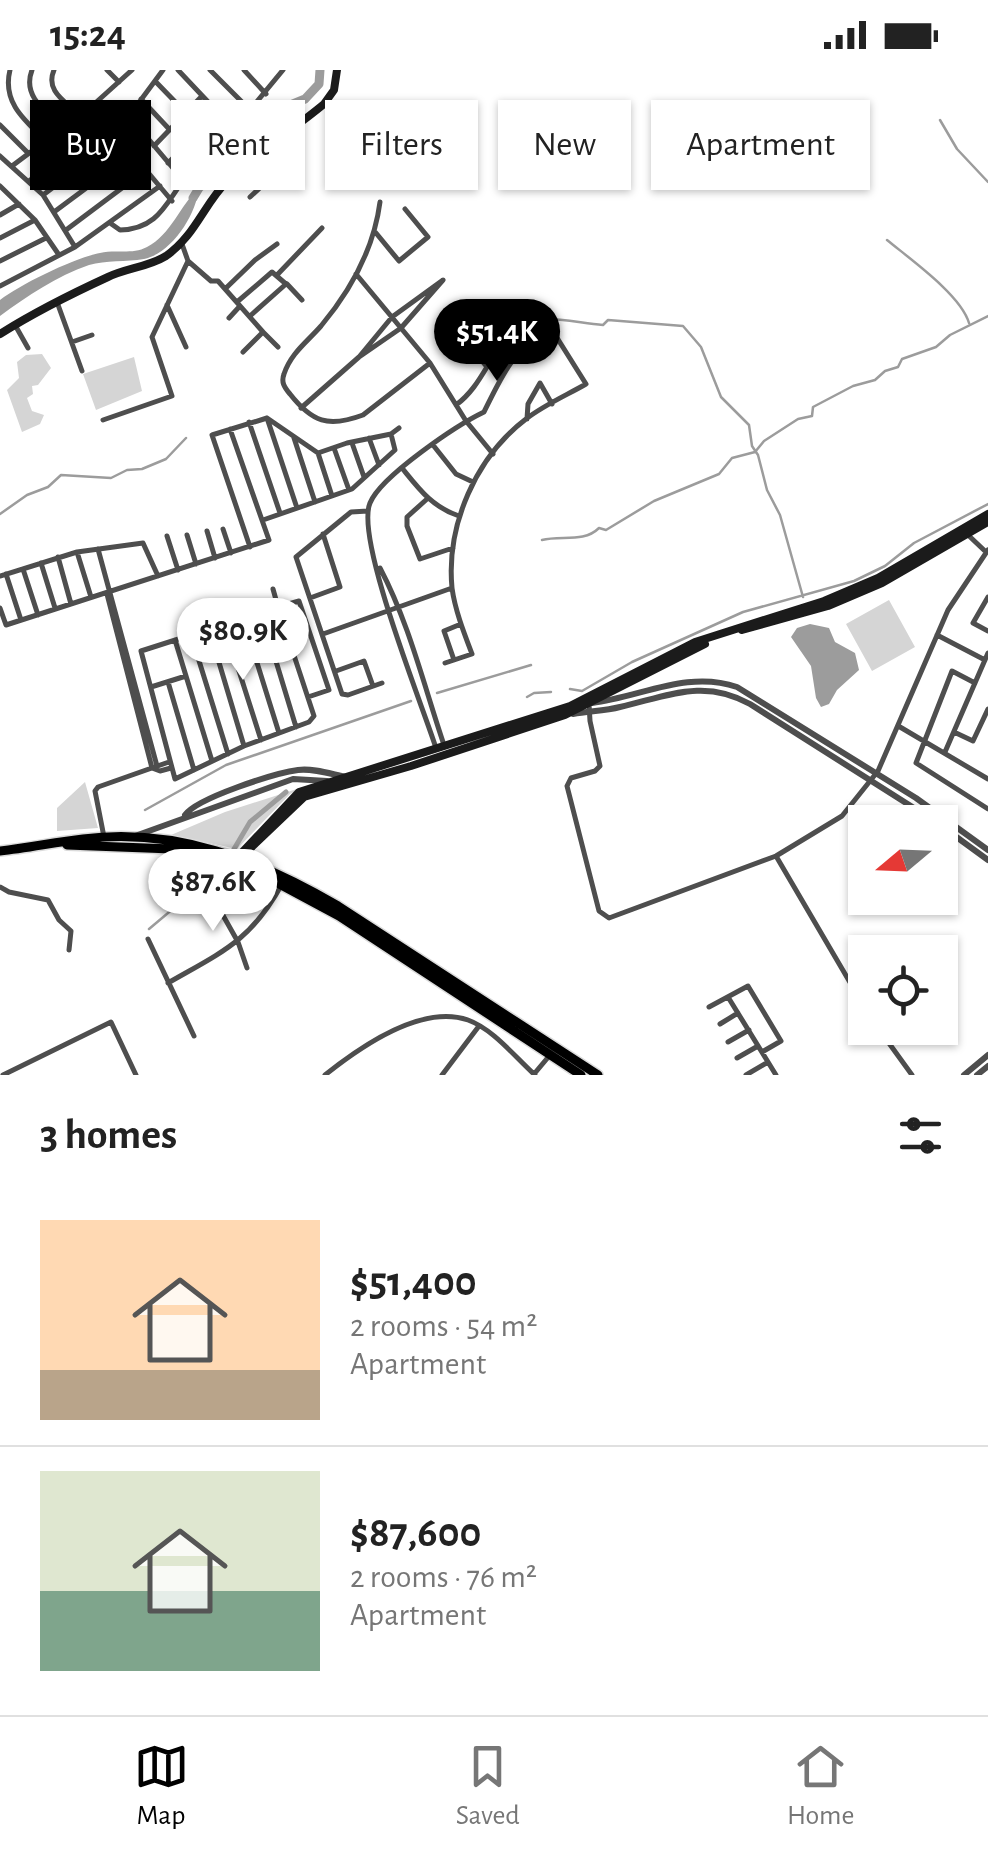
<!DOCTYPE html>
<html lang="en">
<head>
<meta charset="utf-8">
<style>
  :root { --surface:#fff; --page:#f2f2f2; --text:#222; --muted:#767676; --line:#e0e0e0; --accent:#000 }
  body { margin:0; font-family:"Alegreya Sans",sans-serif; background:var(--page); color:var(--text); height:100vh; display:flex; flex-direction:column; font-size:38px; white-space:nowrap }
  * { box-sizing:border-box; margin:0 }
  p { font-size:32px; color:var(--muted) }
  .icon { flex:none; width:55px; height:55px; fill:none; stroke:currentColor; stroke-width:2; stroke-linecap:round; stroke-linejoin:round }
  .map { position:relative; height:1005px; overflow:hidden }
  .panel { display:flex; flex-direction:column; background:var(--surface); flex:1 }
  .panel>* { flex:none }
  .hud { position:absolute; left:30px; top:30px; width:930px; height:90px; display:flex; gap:20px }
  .needle { width:65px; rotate:251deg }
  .controls { position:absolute; left:848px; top:735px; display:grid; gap:20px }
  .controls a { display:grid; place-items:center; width:110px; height:110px; border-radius:0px; background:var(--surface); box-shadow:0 2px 8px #0004; font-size:50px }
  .price { position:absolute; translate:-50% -85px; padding:0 22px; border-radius:35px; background:#fff; color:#222; font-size:32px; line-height:65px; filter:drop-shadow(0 2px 5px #0008) }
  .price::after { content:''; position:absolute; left:50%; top:60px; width:30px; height:22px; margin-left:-15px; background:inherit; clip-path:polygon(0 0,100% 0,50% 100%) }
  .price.on { background:var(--accent); color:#fff }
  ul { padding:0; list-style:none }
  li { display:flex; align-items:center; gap:30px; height:250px; padding:0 40px }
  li+li { border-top:2px solid var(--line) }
  li span { display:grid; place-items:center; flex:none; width:280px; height:200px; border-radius:0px; color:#555 }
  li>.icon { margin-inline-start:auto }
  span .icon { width:120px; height:120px; fill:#fffc; stroke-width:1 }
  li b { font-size:42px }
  h2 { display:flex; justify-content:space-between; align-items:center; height:120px; padding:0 40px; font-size:42px }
  .pill { padding:0 35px; border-radius:0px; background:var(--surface); box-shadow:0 2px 8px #0004; font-size:35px; line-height:90px }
  .pill.on { background:var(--accent); color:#fff }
  .status { display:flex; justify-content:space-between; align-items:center; height:70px; padding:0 50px; background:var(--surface); direction:ltr }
  .status svg { height:28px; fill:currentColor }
  .dock { display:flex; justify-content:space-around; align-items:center; height:140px; border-top:2px solid var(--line); background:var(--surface); font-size:28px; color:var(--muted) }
  .dock a { display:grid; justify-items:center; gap:5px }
  .dock .on { color:var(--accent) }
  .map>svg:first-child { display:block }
  .green { fill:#d5d5d5 }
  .water { fill:#9c9c9c }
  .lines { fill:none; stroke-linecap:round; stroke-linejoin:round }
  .stream { stroke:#9c9c9c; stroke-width:2.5 }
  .canal { stroke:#9c9c9c; stroke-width:5 }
  .river { stroke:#9c9c9c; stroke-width:9 }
  .primary-casing { stroke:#dbdbdb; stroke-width:12 }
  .minor { stroke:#4e4e4e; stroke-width:5 }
  .tertiary { stroke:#4e4e4e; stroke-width:6 }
  .secondary { stroke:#1b1b1b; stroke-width:8 }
  .primary { stroke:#000; stroke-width:9 }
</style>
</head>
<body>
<div class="status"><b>15:24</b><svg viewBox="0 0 49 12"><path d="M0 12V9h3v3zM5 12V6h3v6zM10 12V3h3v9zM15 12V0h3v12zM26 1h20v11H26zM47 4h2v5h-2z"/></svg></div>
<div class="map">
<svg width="988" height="1005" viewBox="0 0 988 1005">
  <rect width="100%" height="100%" fill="#fff"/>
  <path class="green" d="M 42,284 L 51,298 L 38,315 L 32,316 L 33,324 L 27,328 L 32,341 L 44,345 L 40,354 L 22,362 L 7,320 L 19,308 L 17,292 L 26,285 Z
    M 134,287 L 142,321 L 96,340 L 83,304 Z
    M 889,530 L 915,577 L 872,601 L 846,554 Z
    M 85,712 L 98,758 L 57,761 L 57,738 Z
    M 303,717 L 290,724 L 237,779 L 171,765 L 225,742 Z"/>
  <path class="water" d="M 199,118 C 196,145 172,183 144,189 C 126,192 106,190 89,195 C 57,206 27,226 0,246 L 0,230 C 21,214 74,188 100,183 C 115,179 132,185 147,177 C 171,165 180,135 199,118 Z
    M 810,554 L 829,558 L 835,572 L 855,583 L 859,600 L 837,620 L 829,634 L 821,637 L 816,628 L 811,596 L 791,567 L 797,558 Z"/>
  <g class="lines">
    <path class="stream" d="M 940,50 L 957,79 L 988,112
      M 887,170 C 910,189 961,225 969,253
      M 491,261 L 508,275 L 527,267 L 540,249 C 561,248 581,253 603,255 L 608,250 L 683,256 L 701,277 L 721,327 L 749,355 L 752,376 L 758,385 L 767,420 L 780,445 L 803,527
      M 0,444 L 27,425 L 48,417 L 61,405 L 111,408 L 127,400 L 142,399 L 166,389 L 186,368
      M 542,470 C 561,465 584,473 599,458 L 606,460 L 654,431 L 719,404 L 732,388 L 755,382 L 764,371 L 798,349 L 812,346 L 813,337 L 853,316 L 875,310 L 885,301 L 898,297 L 902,289 L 936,277 L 950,265 L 988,246
      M 570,619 L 582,621 L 632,592 L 743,542 L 854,511 L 885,496 L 914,473 L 988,434
      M 437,623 L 531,595
      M 527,627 L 534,623 L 551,622
      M 145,740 L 226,695 L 411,631
      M 149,859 L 225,795"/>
    <path class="canal" d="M 234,779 L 250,752 L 286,722"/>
    <path class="river" d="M 193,128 L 199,118 L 257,64 L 271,43 L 305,29 L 319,14 L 320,0"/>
    <g class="primary-casing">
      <path id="primary" d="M 67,775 L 172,779 L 215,787 L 257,802 L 339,846 L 581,1005
        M 0,781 C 28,778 56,772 83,769 C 175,757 260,790 338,836 L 598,1005"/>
    </g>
    <path class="minor" d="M 10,0 C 2,32 24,50 45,70
      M 32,0 C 22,26 45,41 63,57
      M 54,0 C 45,21 65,31 79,45
      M 107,0 L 119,12
      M 163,0 L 129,46 L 183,110
      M 210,0 L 250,40 L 283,0
      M 244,0 L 266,24
      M 155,11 L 186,43
      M 141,29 L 170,60
      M 93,37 L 172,131
      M 0,55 L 28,83
      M 154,76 L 202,26
      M 0,86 L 43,125 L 75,177
      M 168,93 L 218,43
      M 12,96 L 92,36 L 132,0
      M 29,111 L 106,53
      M 0,116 L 35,150 L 59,185
      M 43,125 L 136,55
      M 250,127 L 279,100 L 262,80
      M 380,132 C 374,178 351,220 321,256 C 307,272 291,283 284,304 C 281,312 284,317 290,324 C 312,352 328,358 363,345 L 430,293
      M 54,142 L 132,84
      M 0,145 L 19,134
      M 110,153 L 120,160 C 159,159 166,132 186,107 C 199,90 218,78 230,59 L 228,53 L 178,0
      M 66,160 L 146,100
      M 376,163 L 399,191 L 428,167 L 405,139
      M 0,168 L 35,150
      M 0,191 L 46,168
      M 188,191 L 211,211 L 218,211 L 263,262 L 243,282
      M 356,204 L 430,293 L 466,351 L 493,384
      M 277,205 L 322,158
      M 287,214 L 302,230
      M 0,216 L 75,177 L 160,116
      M 225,219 L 255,190 L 277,174
      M 57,232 L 82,301
      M 237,232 L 272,202 L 286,214 L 250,246
      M 167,235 L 186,277
      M 229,248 L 240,236
      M 15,255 L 28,278
      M 263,262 L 278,277
      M 72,272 L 92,265
      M 456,335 C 482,316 489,285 511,264 L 486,233 L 455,259 L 487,297
      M 301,338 L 359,287 L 401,258 L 443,210 L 392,247 L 359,287
      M 267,348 L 297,438
      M 527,349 L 528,334 L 540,313 L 552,334
      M 103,350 L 172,326 L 152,267 L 188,191 L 182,174
      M 249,352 L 280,443
      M 391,364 L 399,358
      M 294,368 L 315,432
      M 369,368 L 379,395
      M 352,373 L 364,407
      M 433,375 L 456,404 L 473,412
      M 334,378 L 349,420
      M 318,383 L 332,426
      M 402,398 C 419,419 432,437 459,446
      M 427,429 L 407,447 L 407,456 L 420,489 L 453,478
      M 368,441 L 351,442 L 296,487 L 342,624 L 348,625 L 382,613
      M 223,459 L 231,483
      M 207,461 L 215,488
      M 967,464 L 986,482
      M 187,465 L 196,494
      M 167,466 L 178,500
      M 250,477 L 212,365 L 267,348 L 318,383 L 347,373 L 391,364 L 395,380 L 352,419 L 263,450
      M 98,479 L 157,696
      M 77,482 L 91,527
      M 58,487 L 71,534
      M 41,493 L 55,538
      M 380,498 C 409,553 424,616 444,675
      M 23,499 L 38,545
      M 6,504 L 21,550
      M 0,506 L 77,482 L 143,473 L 158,506
      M 273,519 L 278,537 L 314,646 L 309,652 L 244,676 L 175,709 L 141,581 L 278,537 L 299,531 L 329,620 L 308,627
      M 107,524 L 152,698 L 160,701 L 171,698
      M 988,527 L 973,553 L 988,561
      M 310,528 L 340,517 L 323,464
      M 0,538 L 6,555 L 269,470 L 230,359
      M 261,542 L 296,657
      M 243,548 L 279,663
      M 224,554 L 261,670
      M 209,559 L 244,676
      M 323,564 L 452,518
      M 191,565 L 228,684
      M 937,565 L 985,590
      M 175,570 L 212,691
      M 454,590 L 444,561 L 461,554
      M 336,601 L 364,591 L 373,616
      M 168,612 L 194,700
      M 975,613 L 952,601 L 916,693 L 988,739
      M 151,617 L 186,606
      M 589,634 L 590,651 L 600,696 L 595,701 L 571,708 L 567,716 L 599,841 L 609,848 L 776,786 L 842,746 L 878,701 L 948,540 L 988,480
      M 900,657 L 988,709
      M 954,662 L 973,671 L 988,639
      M 436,678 C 422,634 355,469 370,433 C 381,406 457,355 484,342 C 504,301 512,284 549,255 L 586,314 C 567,325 544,335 526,349 C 476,387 446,455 452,518 C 455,540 464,563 472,584 L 445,593
      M 945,682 L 988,583
      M 104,767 L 95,721 L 98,717 L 169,692
      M 776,786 L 865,938
      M 0,817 L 9,822 L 48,830 L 59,850 L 71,861 L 69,880
      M 207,817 L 238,872 L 247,898
      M 148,869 L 194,966
      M 168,913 C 222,882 251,871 282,814
      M 728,927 L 776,1005
      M 709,937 L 748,916 L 781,971 L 762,982
      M 720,954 L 738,943
      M 878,958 L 912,1005
      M 728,972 L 749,960
      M 737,988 L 758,976
      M 534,1004 L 550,985
      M 3,1005 L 111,952 L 136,1005
      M 325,1005 C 360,977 421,934 468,950 C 493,959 515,987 535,1005
      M 442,1005 L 479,956
      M 746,1005 L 768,992"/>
    <path class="tertiary" d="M 592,633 C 641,627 687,600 737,617 L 916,728 L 988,780
      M 573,644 C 589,641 605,641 620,637 C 668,626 704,608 750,634 L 936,752
      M 185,745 C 197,728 275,703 298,700 C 313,698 331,704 346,707
      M 940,755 L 988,790
      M 135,766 L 293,709 L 327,711
      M 964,1005 L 988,985
      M 977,1005 L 988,996"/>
    <path class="secondary" d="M 0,264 C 35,242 71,224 108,207 C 127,198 148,197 166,186 C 195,166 204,134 228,110 C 258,81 293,60 324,34 L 334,20 L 337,0
      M 742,560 L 828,536 L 882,513 L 988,452
      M 235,790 L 299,722 L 570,636 L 695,572 L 824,531 L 878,508 L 988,444
      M 236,792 L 304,727 L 411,696 L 565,645 L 705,574"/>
    <use href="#primary" class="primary"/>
  </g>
</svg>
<div class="controls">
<a><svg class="needle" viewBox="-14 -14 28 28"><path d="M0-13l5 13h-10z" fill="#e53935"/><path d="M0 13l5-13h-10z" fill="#767676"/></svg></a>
<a><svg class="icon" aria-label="locate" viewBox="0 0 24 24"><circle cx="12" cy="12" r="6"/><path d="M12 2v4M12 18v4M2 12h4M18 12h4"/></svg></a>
</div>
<b class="price on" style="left:497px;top:314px">$51.4K</b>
<b class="price" style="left:243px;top:613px">$80.9K</b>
<b class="price" style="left:213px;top:864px">$87.6K</b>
<div class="hud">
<a class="pill on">Buy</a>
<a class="pill">Rent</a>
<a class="pill">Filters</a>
<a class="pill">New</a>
<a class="pill">Apartment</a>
</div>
</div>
<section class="panel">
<h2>3 homes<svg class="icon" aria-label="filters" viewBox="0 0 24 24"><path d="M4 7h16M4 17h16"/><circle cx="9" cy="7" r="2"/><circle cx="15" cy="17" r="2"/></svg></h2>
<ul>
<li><span style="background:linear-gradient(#ffd9b3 75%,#b9a48a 0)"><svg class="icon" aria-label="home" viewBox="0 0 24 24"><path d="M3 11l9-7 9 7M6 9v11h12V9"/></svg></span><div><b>$51,400</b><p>2 rooms · 54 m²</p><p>Apartment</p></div></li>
<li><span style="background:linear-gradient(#dfe7d0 60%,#7fa58c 0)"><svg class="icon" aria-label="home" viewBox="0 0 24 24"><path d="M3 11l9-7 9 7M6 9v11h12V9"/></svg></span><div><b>$87,600</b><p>2 rooms · 76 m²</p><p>Apartment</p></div></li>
</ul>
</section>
<nav class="dock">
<a class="on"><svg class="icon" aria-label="map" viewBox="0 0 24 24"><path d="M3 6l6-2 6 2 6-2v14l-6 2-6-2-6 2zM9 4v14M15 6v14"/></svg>Map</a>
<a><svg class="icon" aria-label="saved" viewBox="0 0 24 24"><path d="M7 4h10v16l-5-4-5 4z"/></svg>Saved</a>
<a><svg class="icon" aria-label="home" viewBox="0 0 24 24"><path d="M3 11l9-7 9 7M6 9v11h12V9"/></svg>Home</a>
</nav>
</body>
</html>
